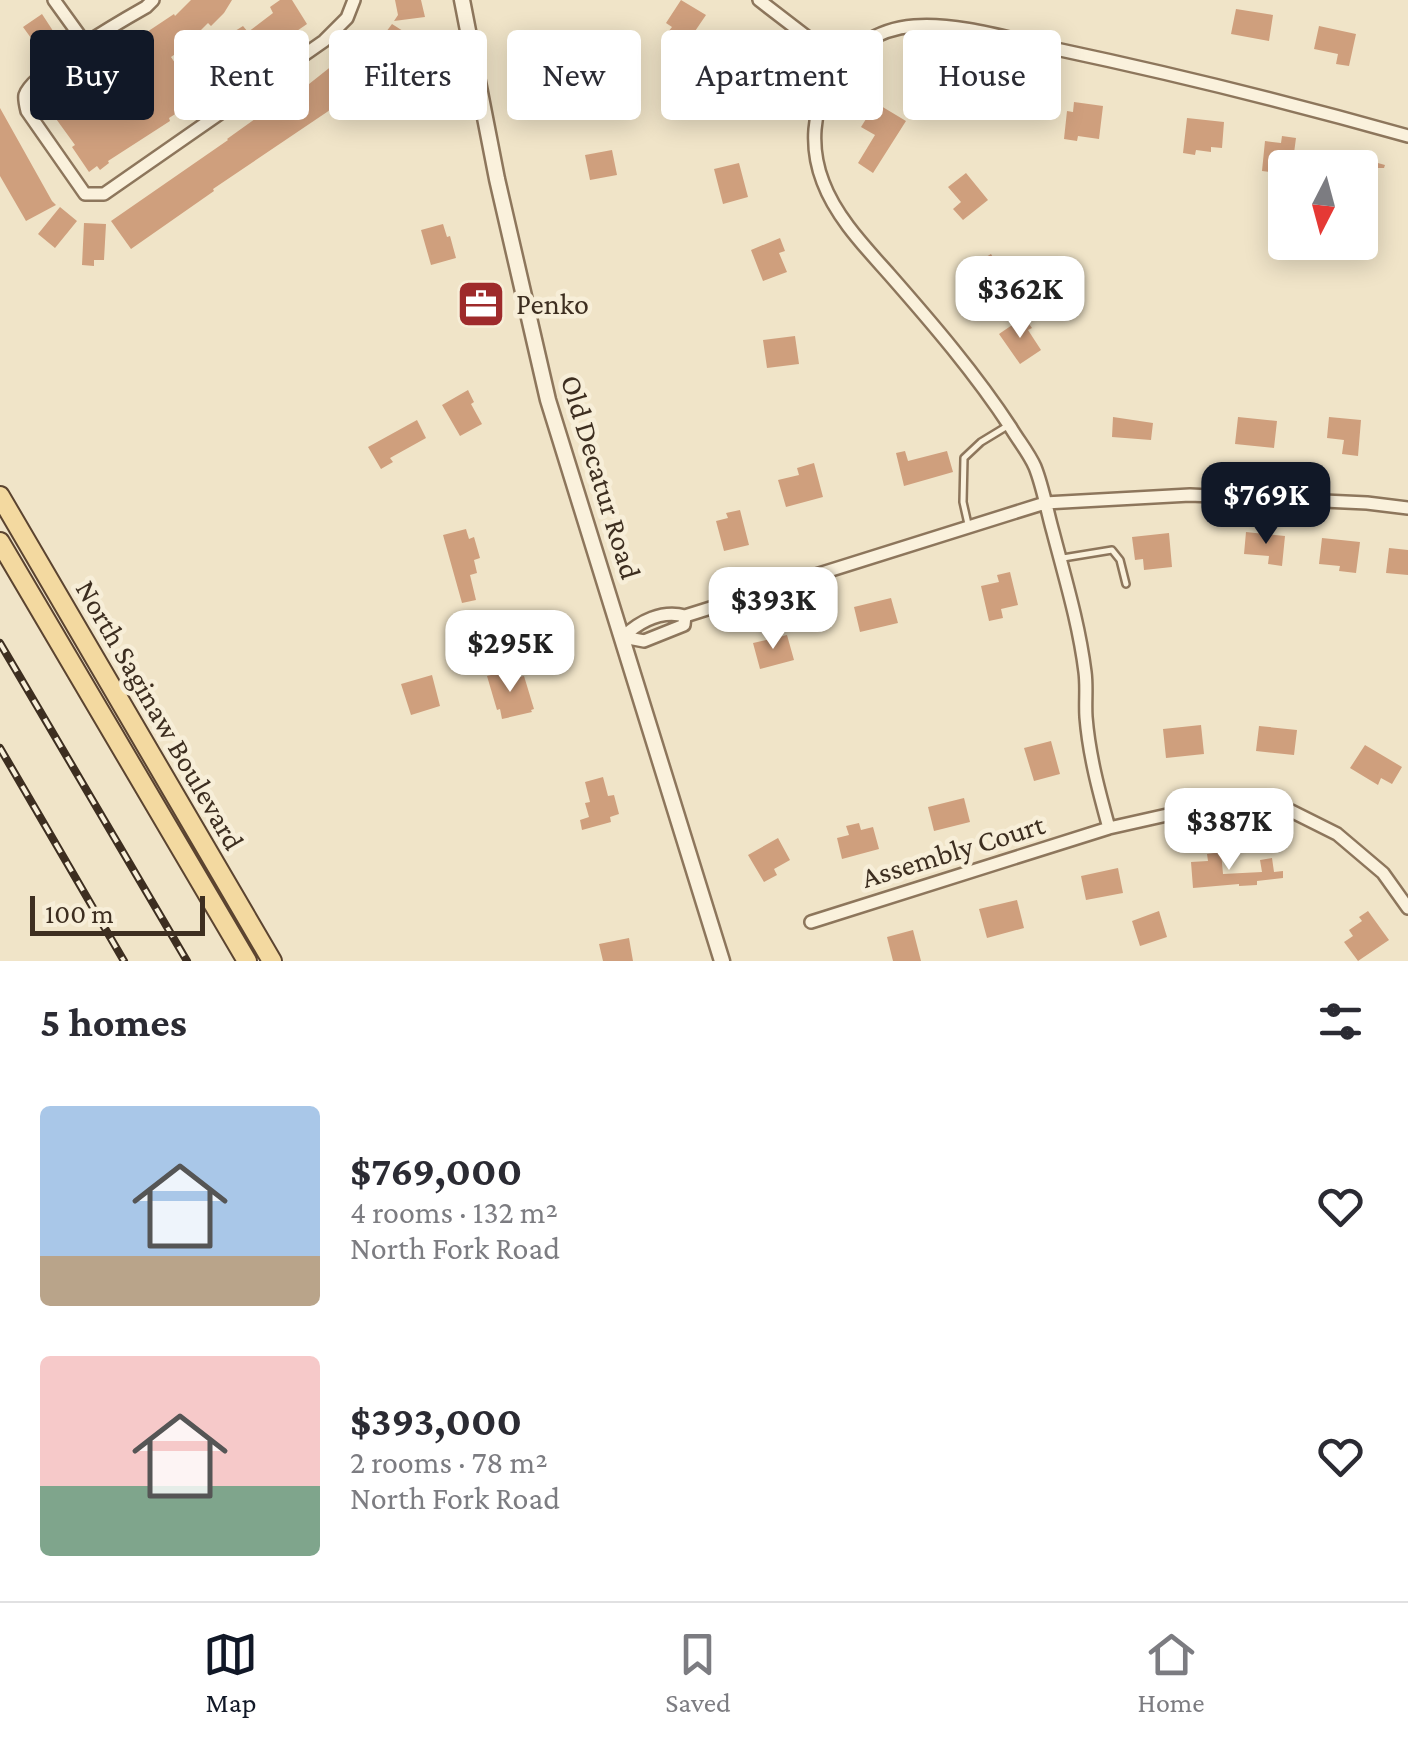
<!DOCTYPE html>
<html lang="en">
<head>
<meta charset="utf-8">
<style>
  :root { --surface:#fff; --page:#f2f2f3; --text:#2b2b33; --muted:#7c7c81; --line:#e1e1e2; --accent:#111827 }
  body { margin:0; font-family:"Crimson Pro",serif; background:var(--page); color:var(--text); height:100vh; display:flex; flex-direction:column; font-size:38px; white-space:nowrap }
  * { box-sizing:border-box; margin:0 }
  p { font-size:32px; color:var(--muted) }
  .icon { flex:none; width:55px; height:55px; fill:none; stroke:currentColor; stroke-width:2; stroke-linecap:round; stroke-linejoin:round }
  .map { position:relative; height:961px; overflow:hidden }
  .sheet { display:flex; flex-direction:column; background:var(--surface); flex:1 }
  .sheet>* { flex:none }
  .hud { position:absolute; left:30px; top:30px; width:1350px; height:90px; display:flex; gap:20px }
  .needle { width:65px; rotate:186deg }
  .fabs { position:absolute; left:1268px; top:150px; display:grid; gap:20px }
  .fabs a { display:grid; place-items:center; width:110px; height:110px; border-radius:10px; background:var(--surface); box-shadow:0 5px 25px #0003; font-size:50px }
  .scale { position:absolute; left:30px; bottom:25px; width:175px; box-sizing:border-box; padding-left:10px; border:5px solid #3d2e20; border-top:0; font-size:28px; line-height:35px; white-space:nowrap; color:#3d2e20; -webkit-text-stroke:8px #f7eed8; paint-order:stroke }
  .price { position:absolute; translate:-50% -85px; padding:0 22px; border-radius:20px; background:#fff; color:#222; font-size:32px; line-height:65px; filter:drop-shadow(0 2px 5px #0008) }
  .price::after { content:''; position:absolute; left:50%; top:60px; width:30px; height:22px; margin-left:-15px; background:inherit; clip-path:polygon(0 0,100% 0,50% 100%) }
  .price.on { background:var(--accent); color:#fff }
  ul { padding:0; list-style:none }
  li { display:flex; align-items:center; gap:30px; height:250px; padding:0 40px }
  li span { display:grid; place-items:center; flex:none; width:280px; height:200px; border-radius:10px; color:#555 }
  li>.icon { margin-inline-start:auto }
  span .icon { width:120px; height:120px; fill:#fffc; stroke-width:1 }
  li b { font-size:42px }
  h2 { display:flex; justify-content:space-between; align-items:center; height:120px; padding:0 40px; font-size:42px }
  .tag { padding:0 35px; border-radius:10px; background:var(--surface); box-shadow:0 5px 25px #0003; font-size:35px; line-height:90px }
  .tag.on { background:var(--accent); color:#fff }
  .tab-bar { display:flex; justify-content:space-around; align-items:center; height:140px; border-top:2px solid var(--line); background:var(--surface); font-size:28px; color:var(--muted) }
  .tab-bar a { display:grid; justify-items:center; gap:5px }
  .tab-bar .on { color:var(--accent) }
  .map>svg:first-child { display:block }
  .building { fill:#cf9f7d }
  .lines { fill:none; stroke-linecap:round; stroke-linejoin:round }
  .service-casing { stroke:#8d765c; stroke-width:10 }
  .minor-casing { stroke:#8d765c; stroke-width:16 }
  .tertiary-casing { stroke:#8d765c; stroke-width:19 }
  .primary-casing { stroke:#5b4430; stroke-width:22 }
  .service { stroke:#faf1dc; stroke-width:5 }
  .minor { stroke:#faf1dc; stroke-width:11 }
  .tertiary { stroke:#faf1dc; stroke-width:14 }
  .primary { stroke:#f3d9a0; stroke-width:18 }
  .rail-casing { stroke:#3d2e20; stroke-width:8 }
  .rail { stroke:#f7eed8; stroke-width:4; stroke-dasharray:11; stroke-linecap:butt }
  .labels { text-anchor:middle; stroke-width:9; stroke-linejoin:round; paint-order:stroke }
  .poi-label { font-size:30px; fill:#3d2e20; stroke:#f7eed8; text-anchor:start }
  .street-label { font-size:30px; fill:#3d2e20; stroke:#f7eed8 }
</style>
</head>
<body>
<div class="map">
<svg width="1408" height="961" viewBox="0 0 1408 961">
  <rect width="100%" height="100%" fill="#f0e4c8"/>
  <path class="building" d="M 191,0 L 232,0 L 224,13 L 211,26 L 208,23 L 192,39 L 194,41 L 171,57 L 181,72 L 237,34 L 235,31 L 243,26 L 248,32 L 273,13 L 270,7 L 280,0 L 292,0 L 307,24 L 268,51 L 267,50 L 241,68 L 242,70 L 196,98 L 197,100 L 169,118 L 170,121 L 108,161 L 109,163 L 100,170 L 97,166 L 89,172 L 72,147 L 75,145 L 46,105 L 80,80 L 82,83 L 101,70 L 99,67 L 143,38 L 141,36 L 174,14 L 175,16 Z
    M 395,0 L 421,0 L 425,17 L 394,21 L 398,15 Z
    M 681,0 L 706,15 L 689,40 L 681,35 L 678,39 L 668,32 L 672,27 L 666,23 Z
    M 1236,9 L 1273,15 L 1269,41 L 1231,34 Z
    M 42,14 L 57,37 L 39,49 L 23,27 Z
    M 392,24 L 414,38 L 401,56 L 375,39 L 382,30 L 386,32 Z
    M 1319,26 L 1356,34 L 1349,66 L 1336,64 L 1338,54 L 1314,49 Z
    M 372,45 L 388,69 L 372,82 L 369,79 L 327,112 L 213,189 L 214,191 L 131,249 L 111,221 L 228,140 L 227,139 L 259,116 L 260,117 L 304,88 L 338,61 L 340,64 Z
    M 770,76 L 773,108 L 739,111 L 733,79 Z
    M 1074,102 L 1103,106 L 1099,139 L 1078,136 L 1077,141 L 1064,139 L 1067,111 L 1073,112 Z
    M 876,103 L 906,121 L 873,173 L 858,163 L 875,135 L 861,127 Z
    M 0,108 L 52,201 L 56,205 L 26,221 L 0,176 Z
    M 1187,118 L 1224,122 L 1222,148 L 1211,147 L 1211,152 L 1196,150 L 1195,155 L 1183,153 Z
    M 1282,136 L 1296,138 L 1292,168 L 1285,168 L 1285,174 L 1262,171 L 1265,141 L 1281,143 Z
    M 612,150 L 617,175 L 590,180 L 585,155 Z
    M 1342,153 L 1385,165 L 1384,168 L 1372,168 L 1363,202 L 1360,201 L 1360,168 L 1338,168 Z
    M 739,163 L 748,197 L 723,204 L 714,169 Z
    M 966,173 L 988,200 L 963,220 L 953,209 L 961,202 L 948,187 Z
    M 60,207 L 77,221 L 55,248 L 38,234 Z
    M 84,223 L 106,224 L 104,260 L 94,260 L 94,266 L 82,265 Z
    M 443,224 L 447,237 L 450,236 L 456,258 L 431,265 L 421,230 Z
    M 780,238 L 785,251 L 779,253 L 787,272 L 763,281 L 751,250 Z
    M 991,254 L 1008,283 L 983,298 L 973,281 L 966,285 L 959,273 Z
    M 1024,317 L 1032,328 L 1028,330 L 1041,350 L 1020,364 L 999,334 Z
    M 795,336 L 799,364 L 767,368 L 763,340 Z
    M 468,390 L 474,402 L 471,404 L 482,424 L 460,436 L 442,405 Z
    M 1113,417 L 1153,423 L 1151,440 L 1112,437 Z
    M 1238,417 L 1277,421 L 1274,448 L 1235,444 Z
    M 1329,417 L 1361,420 L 1358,456 L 1342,454 L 1344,440 L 1327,438 Z
    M 417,420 L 426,438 L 390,458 L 393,462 L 381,469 L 368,447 Z
    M 905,451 L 908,461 L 947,451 L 953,472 L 904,486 L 896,453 Z
    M 814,463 L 823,497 L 786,507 L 778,480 L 799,475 L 797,468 Z
    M 740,510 L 749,545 L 724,551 L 716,521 L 728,518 L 726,513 Z
    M 466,529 L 469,539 L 474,537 L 480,558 L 474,560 L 477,573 L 470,575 L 476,600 L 462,603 L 443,535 Z
    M 1246,532 L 1285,536 L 1282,566 L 1268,564 L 1269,556 L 1244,554 Z
    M 1169,533 L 1172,567 L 1144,570 L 1143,559 L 1135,560 L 1132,537 Z
    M 1322,538 L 1360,542 L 1356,573 L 1339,571 L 1340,566 L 1319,564 Z
    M 1389,548 L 1408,550 L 1408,575 L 1386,573 Z
    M 1010,572 L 1018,605 L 1001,609 L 1003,618 L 989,621 L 981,586 L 999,582 L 997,575 Z
    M 891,598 L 898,623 L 860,632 L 854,607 Z
    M 787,635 L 794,660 L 760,669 L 753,643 Z
    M 508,671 L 511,679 L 524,676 L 534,709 L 531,710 L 532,712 L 502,719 L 500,709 L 497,710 L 487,676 Z
    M 432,675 L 440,706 L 411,715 L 401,684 Z
    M 1201,725 L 1204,754 L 1166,758 L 1163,729 Z
    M 1259,726 L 1297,730 L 1294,755 L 1256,751 Z
    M 1051,741 L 1060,774 L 1034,781 L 1024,748 Z
    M 1365,745 L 1402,767 L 1392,784 L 1381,778 L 1378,785 L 1350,768 Z
    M 603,777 L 608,796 L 614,795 L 619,814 L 610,817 L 611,822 L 582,830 L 580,820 L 589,817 L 585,803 L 590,802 L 585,782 Z
    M 964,798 L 970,822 L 934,831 L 928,807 Z
    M 859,823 L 861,830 L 873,827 L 879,849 L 842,859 L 837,838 L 849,835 L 846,826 Z
    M 778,838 L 790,860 L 774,869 L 777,875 L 764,882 L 748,855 Z
    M 1221,852 L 1223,874 L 1262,872 L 1260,860 L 1272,858 L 1274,872 L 1283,871 L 1283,878 L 1257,881 L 1257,885 L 1239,886 L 1239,884 L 1193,888 L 1191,862 L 1208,861 L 1207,854 Z
    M 1118,868 L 1123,893 L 1086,900 L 1081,876 Z
    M 1017,900 L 1024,928 L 987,938 L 979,909 Z
    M 1159,911 L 1167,937 L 1140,946 L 1132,921 Z
    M 1368,911 L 1389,940 L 1358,961 L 1344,942 L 1353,936 L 1349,930 L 1362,921 L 1359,917 Z
    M 913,930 L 921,961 L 893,961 L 887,937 Z
    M 629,938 L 633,961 L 603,961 L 599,944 Z"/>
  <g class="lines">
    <g class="service-casing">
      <path id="service" d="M 968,524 L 963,502 L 964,458 L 981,442 L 1009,425
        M 1063,558 L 1112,550 L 1120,560 L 1126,584"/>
    </g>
    <g class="minor-casing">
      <path id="minor" d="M 54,0 L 85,43
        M 153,0 L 146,7 C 123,20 31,73 25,95 C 24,99 26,107 27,111 L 85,194 L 104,194 L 324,41 L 347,18 L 354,0
        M 759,0 L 841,63
        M 623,637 C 640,621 662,610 685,616 L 1045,503 L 1190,495 L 1367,503 L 1408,508
        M 623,637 L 644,641 L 684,625 L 685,616
        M 1109,828 C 1099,792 1089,755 1086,717 C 1085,702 1087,687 1085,672 C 1079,624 1065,578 1053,532 C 1047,511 1043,487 1035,467 C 1029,453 1018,440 1011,428 C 975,373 932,323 889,274 C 865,247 836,217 823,182 C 796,113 837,32 914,26 C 956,22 1014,40 1056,49 C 1174,74 1291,103 1408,136
        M 811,922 L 1109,828 L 1216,804 L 1267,806 L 1291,811 L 1337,834 L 1383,873 L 1408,908"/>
    </g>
    <g class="tertiary-casing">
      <path id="tertiary" d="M 462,0 L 497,179 L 548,400 L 722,961"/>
    </g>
    <g class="primary-casing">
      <path id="primary" d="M 0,496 L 272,961
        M 0,542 L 247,961"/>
    </g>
    <use href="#service" class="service"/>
    <use href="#minor" class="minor"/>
    <use href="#tertiary" class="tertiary"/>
    <use href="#primary" class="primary"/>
    <g class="rail-casing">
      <path id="rail" d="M 0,643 L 187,961
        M 0,748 L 124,961"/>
    </g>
    <use href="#rail" class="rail"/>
  </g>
  <defs>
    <g id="office-square" transform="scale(2.5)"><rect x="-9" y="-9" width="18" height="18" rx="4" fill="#9e2a2b" stroke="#f7eed8"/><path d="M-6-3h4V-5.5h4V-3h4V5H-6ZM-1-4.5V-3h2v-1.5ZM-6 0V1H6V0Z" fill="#fff"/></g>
  </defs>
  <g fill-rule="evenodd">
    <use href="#office-square" x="481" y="304"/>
  </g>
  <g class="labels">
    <g class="poi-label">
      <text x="516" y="314">Penko</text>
    </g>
    <g class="street-label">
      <text transform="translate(601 477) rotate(73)" y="10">Old Decatur Road</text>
      <text transform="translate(160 715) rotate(60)" y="10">North Saginaw Boulevard</text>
      <text transform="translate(953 851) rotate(-17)" y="10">Assembly Court</text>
    </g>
  </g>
</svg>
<div class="fabs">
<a><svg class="needle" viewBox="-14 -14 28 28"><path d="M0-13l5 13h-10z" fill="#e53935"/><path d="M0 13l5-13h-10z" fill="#7c7c81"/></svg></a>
</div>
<div class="scale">100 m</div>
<b class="price" style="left:1020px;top:341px">$362K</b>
<b class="price on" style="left:1266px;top:547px">$769K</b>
<b class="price" style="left:773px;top:652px">$393K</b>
<b class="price" style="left:510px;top:695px">$295K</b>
<b class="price" style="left:1229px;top:873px">$387K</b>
<div class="hud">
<a class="tag on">Buy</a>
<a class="tag">Rent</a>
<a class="tag">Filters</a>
<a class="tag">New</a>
<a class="tag">Apartment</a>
<a class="tag">House</a>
</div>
</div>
<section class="sheet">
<h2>5 homes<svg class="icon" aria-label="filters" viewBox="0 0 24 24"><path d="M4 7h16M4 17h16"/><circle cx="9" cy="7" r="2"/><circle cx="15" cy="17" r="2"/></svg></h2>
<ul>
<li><span style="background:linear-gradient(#a9c7e8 75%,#b9a48a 0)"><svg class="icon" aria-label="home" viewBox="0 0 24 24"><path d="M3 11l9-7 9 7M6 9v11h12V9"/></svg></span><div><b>$769,000</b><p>4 rooms · 132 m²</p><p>North Fork Road</p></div><svg class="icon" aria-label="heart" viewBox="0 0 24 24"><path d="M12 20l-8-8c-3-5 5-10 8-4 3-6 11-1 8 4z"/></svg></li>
<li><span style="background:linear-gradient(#f6c9c9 65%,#7fa58c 0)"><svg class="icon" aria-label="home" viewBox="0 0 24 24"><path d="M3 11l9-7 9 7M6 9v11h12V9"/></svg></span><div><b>$393,000</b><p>2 rooms · 78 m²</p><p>North Fork Road</p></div><svg class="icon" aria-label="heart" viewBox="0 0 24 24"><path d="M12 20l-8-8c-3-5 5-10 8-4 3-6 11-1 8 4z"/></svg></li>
</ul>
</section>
<nav class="tab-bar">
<a class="on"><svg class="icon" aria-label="map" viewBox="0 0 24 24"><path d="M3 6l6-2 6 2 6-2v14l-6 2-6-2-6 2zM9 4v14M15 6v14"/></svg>Map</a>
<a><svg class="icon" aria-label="saved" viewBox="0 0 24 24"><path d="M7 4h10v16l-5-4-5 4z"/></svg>Saved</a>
<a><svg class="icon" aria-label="home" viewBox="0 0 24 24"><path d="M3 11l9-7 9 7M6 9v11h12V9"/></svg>Home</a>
</nav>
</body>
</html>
